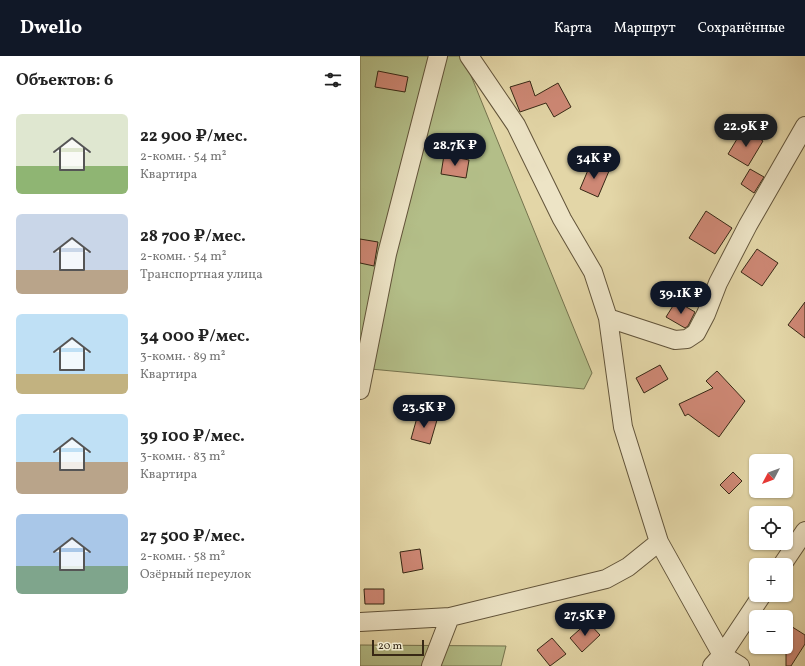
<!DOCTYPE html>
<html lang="ru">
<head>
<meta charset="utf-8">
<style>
  :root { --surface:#fff; --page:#f2f2f2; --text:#222; --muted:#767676; --accent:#111827 }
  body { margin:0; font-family:Vollkorn,serif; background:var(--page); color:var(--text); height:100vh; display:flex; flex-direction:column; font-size:15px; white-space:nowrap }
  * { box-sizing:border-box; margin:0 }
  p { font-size:13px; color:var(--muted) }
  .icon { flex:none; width:22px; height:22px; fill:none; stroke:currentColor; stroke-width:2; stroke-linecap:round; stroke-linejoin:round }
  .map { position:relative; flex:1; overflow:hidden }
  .sheet { display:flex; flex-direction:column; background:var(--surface); width:360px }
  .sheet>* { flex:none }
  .needle { width:26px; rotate:229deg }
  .tools { position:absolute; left:389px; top:398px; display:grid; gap:8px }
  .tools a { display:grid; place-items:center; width:44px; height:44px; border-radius:6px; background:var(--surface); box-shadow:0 1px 3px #0004; font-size:20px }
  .scale { position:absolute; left:12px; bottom:10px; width:52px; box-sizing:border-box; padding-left:4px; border:2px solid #372815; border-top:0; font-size:11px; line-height:14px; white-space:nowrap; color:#372815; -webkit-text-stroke:3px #ede4c6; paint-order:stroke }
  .price { position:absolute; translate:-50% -34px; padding:0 9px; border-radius:14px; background:var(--accent); color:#fff; font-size:13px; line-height:26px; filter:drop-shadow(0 1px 2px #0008) }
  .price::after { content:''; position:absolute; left:50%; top:24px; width:12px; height:9px; margin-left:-6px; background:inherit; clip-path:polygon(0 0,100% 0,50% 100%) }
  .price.active { background:#222; color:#fff }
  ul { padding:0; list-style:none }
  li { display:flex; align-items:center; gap:12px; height:100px; padding:0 16px }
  li span { display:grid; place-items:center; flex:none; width:112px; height:80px; border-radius:6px; color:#555 }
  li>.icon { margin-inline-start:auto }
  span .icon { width:48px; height:48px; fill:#fffc; stroke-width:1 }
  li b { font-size:17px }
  h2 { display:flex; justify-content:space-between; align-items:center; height:48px; padding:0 16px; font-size:17px }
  header { display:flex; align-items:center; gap:24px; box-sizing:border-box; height:56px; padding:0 20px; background:var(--accent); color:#fff }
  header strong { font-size:19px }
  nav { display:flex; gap:22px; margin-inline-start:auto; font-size:14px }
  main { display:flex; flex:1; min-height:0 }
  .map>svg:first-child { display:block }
  .green { fill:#b3be88; stroke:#75734e }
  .building { fill:#ce8875; stroke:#372815 }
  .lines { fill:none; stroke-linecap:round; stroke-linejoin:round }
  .street-casing { stroke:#62543a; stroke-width:20 }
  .street { stroke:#ede4c6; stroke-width:18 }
</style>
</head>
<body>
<header>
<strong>Dwello</strong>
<nav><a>Карта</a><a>Маршрут</a><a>Сохранённые</a></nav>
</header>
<main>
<section class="sheet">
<h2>Объектов: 6<svg class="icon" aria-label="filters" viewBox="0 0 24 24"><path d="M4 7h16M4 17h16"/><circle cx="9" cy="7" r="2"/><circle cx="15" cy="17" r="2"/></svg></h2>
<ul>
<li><span style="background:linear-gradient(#dfe7d0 65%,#8fb573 0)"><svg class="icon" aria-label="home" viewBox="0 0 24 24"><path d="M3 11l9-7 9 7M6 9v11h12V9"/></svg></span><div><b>22 900 ₽/мес.</b><p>2-комн. · 54 m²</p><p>Квартира</p></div></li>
<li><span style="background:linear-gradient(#c9d6e8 70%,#b9a48a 0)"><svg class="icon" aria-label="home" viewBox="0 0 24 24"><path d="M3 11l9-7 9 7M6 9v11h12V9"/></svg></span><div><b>28 700 ₽/мес.</b><p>2-комн. · 54 m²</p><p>Транспортная улица</p></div></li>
<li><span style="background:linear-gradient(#bfe0f5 75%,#c2b280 0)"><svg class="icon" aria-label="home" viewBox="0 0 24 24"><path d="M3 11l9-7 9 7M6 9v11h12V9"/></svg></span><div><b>34 000 ₽/мес.</b><p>3-комн. · 89 m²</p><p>Квартира</p></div></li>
<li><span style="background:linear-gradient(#bfe0f5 60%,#b9a48a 0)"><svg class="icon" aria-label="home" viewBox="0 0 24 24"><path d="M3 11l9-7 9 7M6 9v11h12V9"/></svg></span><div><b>39 100 ₽/мес.</b><p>3-комн. · 83 m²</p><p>Квартира</p></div></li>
<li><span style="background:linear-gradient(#a9c7e8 65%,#7fa58c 0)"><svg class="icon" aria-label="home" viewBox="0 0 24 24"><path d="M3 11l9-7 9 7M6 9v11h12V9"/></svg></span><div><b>27 500 ₽/мес.</b><p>2-комн. · 58 m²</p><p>Озёрный переулок</p></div></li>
</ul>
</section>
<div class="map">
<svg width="445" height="610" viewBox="0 0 445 610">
  <rect width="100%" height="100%" fill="#e3d6a7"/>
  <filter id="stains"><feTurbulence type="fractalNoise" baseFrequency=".005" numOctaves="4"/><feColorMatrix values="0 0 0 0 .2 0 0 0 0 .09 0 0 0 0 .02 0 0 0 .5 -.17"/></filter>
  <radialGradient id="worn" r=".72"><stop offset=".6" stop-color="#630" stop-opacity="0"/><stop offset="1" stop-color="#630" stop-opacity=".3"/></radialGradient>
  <path class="green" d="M 0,0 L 103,0 L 232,317 L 224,333 L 0,312 Z
    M 0,589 L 146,590 L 141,610 L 0,610 Z"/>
  <path class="building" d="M 18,15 L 48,21 L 45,36 L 15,31 Z
    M 170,25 L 175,40 L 198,27 L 211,51 L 194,61 L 186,47 L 160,56 L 150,31 Z
    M 383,73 L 403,85 L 388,110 L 368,98 Z
    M 84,99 L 109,104 L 106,122 L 81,118 Z
    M 231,107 L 249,115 L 238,141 L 220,133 Z
    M 390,113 L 404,121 L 394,137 L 381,128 Z
    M 346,155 L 372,172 L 355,198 L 329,182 Z
    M 0,183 L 18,186 L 14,210 L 0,207 Z
    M 397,193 L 418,207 L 402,230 L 381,216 Z
    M 316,245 L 335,256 L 328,270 L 325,272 L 306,261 Z
    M 445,246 L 445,282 L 428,269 Z
    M 300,309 L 308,323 L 284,337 L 276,322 Z
    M 357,315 L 385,345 L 359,381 L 328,358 L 325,360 L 319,348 L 353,332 L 346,325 Z
    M 58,358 L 77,364 L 70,388 L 51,383 Z
    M 373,416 L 382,425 L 369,438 L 360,429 Z
    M 60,493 L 63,513 L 43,517 L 40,496 Z
    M 4,533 L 24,533 L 24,548 L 5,548 Z
    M 228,566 L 240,579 L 222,596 L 210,582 Z
    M 426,567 L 445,579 L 445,588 L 431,610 L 426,610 Z
    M 192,582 L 206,598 L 190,610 L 177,594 Z"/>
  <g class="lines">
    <g class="street-casing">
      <path id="street" d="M 109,0 L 156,69 L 202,163 L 233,216 L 248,262 L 263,371 L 299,486 L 362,599 L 380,610
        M 248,262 L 315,284 L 327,283 L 336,277 L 346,258 L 358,227 L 388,169 L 445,70
        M 0,334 L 27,198 L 78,0
        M 422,509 L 445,475
        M 0,566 L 90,561 L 246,523 L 268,511 L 299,486
        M 71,610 L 90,561
        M 352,610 L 362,599 L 402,539"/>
    </g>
    <use href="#street" class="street"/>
  </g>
  <rect width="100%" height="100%" filter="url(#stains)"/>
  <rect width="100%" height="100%" fill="url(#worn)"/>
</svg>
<div class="tools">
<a><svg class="needle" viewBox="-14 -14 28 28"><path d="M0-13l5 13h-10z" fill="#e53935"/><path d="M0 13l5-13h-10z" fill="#767676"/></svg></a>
<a><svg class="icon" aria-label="locate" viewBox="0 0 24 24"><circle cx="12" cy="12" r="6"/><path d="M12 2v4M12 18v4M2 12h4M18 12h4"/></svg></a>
<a>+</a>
<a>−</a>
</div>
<div class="scale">20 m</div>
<b class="price active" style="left:386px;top:92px">22.9K ₽</b>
<b class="price" style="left:95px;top:111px">28.7K ₽</b>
<b class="price" style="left:234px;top:124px">34K ₽</b>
<b class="price" style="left:321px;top:259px">39.1K ₽</b>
<b class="price" style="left:64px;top:373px">23.5K ₽</b>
<b class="price" style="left:225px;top:581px">27.5K ₽</b>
</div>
</main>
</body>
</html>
